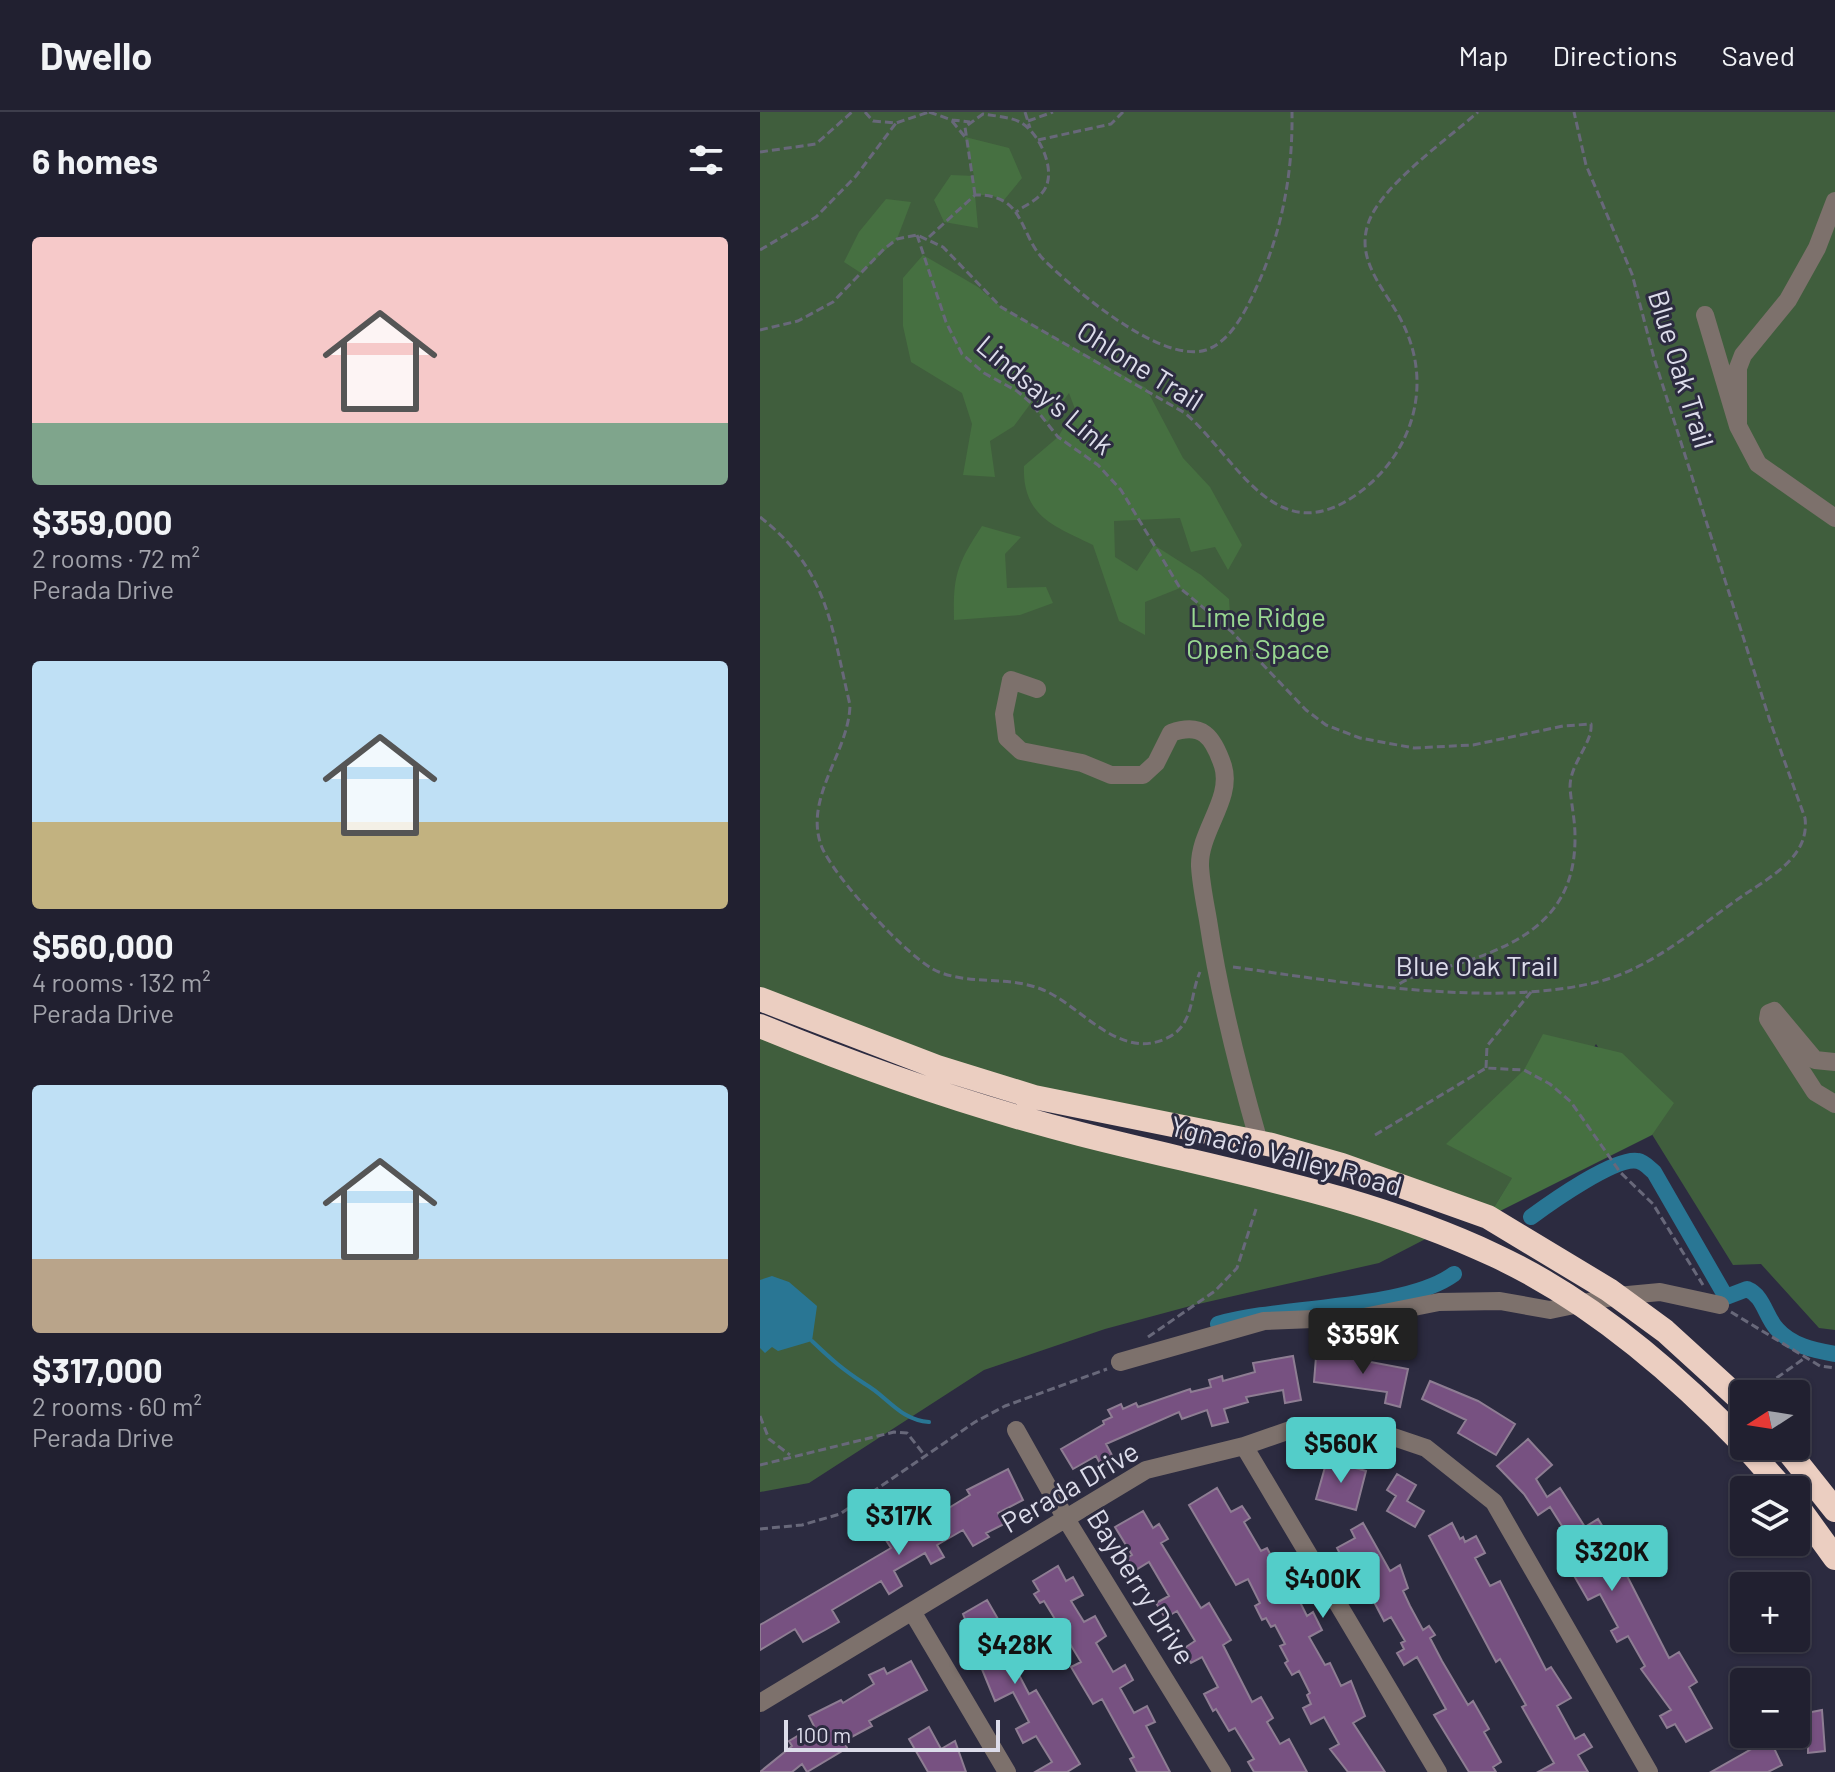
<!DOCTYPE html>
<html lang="en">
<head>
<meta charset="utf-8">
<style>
  :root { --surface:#212030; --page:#292838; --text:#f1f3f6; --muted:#a2a3ab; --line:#3e3e4c; --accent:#53cdc9 }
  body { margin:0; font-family:Barlow,sans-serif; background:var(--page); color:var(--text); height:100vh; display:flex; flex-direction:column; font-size:30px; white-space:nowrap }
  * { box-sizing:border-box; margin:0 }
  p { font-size:26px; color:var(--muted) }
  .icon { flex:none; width:44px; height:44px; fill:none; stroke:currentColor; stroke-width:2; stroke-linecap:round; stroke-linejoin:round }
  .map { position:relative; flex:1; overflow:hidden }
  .sheet { display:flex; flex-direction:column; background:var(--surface); width:760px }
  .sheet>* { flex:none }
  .needle { width:52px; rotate:258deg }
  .fabs { position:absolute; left:970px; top:1268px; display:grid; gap:16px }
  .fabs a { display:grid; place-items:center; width:80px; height:80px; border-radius:8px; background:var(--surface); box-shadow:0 2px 6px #0004,0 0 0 2px var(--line); font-size:40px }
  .scale { position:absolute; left:24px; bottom:20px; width:216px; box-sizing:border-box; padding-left:8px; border:4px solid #dcdcea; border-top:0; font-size:22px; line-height:28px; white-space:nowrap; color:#dcdcea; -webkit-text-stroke:6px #2c2b40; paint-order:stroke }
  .price { position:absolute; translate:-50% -68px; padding:0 18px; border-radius:8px; background:var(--accent); color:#111; font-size:26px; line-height:52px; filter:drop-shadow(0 2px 4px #0008) }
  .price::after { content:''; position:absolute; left:50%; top:48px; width:24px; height:18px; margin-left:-12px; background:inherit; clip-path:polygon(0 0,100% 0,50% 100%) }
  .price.on { background:#222; color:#fff }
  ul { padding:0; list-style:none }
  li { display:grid; align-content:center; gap:16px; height:424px; padding:0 32px }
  li span { display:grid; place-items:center; height:248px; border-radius:8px; color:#555 }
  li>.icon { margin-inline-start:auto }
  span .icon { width:144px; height:144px; fill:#fffc; stroke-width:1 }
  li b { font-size:34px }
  h2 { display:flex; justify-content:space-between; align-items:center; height:96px; padding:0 32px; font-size:34px }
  header { display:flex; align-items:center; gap:48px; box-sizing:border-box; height:112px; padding:0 40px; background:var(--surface); border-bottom:2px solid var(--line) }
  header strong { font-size:38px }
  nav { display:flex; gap:44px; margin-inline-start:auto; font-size:28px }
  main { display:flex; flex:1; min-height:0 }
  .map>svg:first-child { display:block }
  .green { fill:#405e3d }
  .forest { fill:#467041 }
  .water { fill:#297694 }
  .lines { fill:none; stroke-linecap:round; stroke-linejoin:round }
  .stream { stroke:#297694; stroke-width:4 }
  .canal { stroke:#297694; stroke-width:16 }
  .building { fill:#775181; stroke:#8e7d93; stroke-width:2 }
  .path { stroke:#68687a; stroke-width:3; stroke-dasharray:8 4; stroke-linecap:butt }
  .minor { stroke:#7d716c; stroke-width:18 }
  .highway { stroke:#ebcec1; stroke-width:24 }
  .labels { text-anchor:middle; stroke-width:6; stroke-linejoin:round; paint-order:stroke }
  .street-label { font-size:28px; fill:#dcdcea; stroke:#2c2b40 }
  .park-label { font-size:28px; fill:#99d891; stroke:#2c2b40 }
</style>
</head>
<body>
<header>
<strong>Dwello</strong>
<nav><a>Map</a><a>Directions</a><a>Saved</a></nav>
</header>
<main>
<section class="sheet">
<h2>6 homes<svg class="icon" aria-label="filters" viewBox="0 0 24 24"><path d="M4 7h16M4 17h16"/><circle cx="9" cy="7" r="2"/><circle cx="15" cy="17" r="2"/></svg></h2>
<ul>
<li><span style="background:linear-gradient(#f6c9c9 75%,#7fa58c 0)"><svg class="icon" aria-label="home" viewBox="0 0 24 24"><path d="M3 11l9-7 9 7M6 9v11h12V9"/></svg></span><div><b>$359,000</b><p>2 rooms · 72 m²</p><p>Perada Drive</p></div></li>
<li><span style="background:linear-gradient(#bfe0f5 65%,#c2b280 0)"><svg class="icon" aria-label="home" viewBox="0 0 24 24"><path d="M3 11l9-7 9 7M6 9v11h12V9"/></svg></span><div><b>$560,000</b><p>4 rooms · 132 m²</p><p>Perada Drive</p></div></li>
<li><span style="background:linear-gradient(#bfe0f5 70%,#b9a48a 0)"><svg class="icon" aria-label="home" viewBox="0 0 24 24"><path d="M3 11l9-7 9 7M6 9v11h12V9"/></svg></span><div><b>$317,000</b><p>2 rooms · 60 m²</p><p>Perada Drive</p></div></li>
</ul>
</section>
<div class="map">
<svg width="1075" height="1660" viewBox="0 0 1075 1660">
  <rect width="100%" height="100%" fill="#2c2b40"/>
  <path class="green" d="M 0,0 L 1075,0 L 1075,1218 L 1059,1216 L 1001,1152 L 973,1153 L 836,932 L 728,1105 L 658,1079 L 274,985 L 0,887 Z
    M 0,914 L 69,942 L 681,1119 L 619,1151 L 434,1193 L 345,1217 L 224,1258 L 49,1371 L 0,1380 Z"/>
  <path class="forest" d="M 205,25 L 249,36 L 262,66 L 244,88 L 230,83 L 215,83 L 218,116 L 184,110 L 174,88 L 191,63 L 214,64 Z
    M 126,87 L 151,90 L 137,127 L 101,161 L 84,150 L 99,120 Z
    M 163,143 L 218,175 L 241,195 L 386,276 L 423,346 L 450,375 L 482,433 L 468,458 L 455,435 L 431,440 L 420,406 L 354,409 L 355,445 L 377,459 L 394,433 L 441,463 L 469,487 L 471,519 L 420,476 L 385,490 L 385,523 L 359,509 L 333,433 C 294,414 262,404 264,354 L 298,325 L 315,297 L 309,281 L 287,311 L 271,291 L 254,314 L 230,329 L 235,365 L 203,363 L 212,312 L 202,281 L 151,250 L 143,214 L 143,166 Z
    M 222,414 L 261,425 L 245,442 L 247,476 L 286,475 L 293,491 L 260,503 L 194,508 C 193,463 197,452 222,414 Z
    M 783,922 L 862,941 L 914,991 L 892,1023 L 728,1105 L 752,1066 L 686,1032 L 764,958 Z"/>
  <path class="water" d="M 12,1164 L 29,1170 L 57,1194 L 52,1229 L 18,1239 L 12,1235 L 5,1241 L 0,1236 L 0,1168 Z"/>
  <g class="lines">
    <path class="stream" d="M 52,1229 C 72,1248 82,1257 105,1272 C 128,1285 140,1308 169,1310"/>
    <path class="canal" d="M 771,1105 C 790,1091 856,1044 878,1049 C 884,1050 889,1056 894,1060 L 966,1185 L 987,1177 C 1004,1184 1005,1204 1017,1217 C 1032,1234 1054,1238 1075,1242
      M 458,1212 C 523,1193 645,1198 694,1162"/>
  </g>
  <path class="building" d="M 533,1244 L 541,1288 L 525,1291 L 523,1278 L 486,1285 L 488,1290 L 464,1297 L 468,1310 L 452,1314 L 447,1298 L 422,1307 L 419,1300 L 346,1332 L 354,1347 L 342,1355 L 336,1344 L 313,1357 L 301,1337 L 344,1312 L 343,1309 L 352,1305 L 348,1298 L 361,1292 L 363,1297 L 376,1291 L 378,1295 L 430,1277 L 431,1280 L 451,1275 L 449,1268 L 462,1264 L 463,1269 L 495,1260 L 493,1251 Z
    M 579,1244 L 648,1257 L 640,1295 L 625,1291 L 627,1280 L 554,1270 L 556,1245 L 579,1247 Z
    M 670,1269 L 718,1289 L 755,1312 L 736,1343 L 698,1321 L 706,1308 L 662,1287 Z
    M 768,1327 L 792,1353 L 776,1367 L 787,1385 L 800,1376 L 825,1415 L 838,1407 L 846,1420 L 838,1425 L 857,1457 L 862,1454 L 909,1546 L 919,1540 L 937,1570 L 929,1575 L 952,1616 L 926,1630 L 915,1612 L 907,1616 L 900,1604 L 911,1598 L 881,1557 L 885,1554 L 868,1524 L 857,1530 L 851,1519 L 858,1515 L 840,1482 L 828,1488 L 809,1455 L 820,1449 L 807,1426 L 809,1425 L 790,1395 L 778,1403 L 764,1382 L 737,1354 Z
    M 567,1348 L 606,1359 L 596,1398 L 556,1387 Z
    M 248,1357 L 263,1388 L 238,1401 L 244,1412 L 226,1421 L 229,1425 L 213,1434 L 203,1418 L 177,1433 L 184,1445 L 171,1452 L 165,1441 L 134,1459 L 142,1474 L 129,1482 L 121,1469 L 72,1498 L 79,1510 L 65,1518 L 43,1530 L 35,1517 L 0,1538 L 0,1513 L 131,1436 L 124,1425 L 161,1404 L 164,1411 L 210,1383 L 207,1378 Z
    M 637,1362 L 656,1373 L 647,1389 L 664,1399 L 655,1415 L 627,1399 L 636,1384 L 627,1378 Z
    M 457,1376 L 471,1400 L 482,1394 L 490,1406 L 484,1410 L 501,1439 L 507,1436 L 515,1451 L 508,1455 L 526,1490 L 537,1484 L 547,1504 L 553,1500 L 562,1518 L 549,1525 L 565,1553 L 570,1551 L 581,1574 L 591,1569 L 605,1604 L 593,1611 L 625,1660 L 588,1660 L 570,1637 L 579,1632 L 564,1605 L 551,1612 L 543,1596 L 551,1592 L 547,1583 L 550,1581 L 539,1559 L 532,1563 L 525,1551 L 528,1549 L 520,1534 L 525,1532 L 515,1513 L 511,1515 L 506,1506 L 502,1508 L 495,1494 L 500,1491 L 488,1467 L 476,1473 L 429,1393 Z
    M 383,1399 L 393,1416 L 399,1412 L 408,1427 L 401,1431 L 441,1496 L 449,1491 L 471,1528 L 463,1533 L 492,1590 L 501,1585 L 513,1606 L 507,1610 L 520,1632 L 529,1627 L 547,1660 L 494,1660 L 488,1650 L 494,1647 L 475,1616 L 469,1619 L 456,1597 L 453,1599 L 444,1582 L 458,1575 L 442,1545 L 431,1551 L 423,1537 L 435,1529 L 417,1499 L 405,1506 L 396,1491 L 409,1484 L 389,1450 L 374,1459 L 367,1446 L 372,1443 L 355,1415 Z
    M 603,1411 L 630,1459 L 640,1453 L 648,1476 L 643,1479 L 650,1494 L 663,1518 L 669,1514 L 675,1523 L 670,1526 L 682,1549 L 708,1593 L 713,1589 L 729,1617 L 724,1620 L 741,1650 L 733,1655 L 736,1660 L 709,1660 L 674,1603 L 686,1597 L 657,1545 L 644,1553 L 637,1541 L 644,1537 L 641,1531 L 645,1529 L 631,1505 L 624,1509 L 612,1486 L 605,1490 L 597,1476 L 577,1436 L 595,1426 L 591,1418 Z
    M 692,1411 L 700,1427 L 703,1425 L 705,1430 L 716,1424 L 725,1441 L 715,1446 L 730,1474 L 740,1469 L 786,1558 L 791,1555 L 811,1586 L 797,1594 L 815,1627 L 824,1622 L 832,1635 L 818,1643 L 828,1660 L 778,1660 L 794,1651 L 762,1595 L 766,1593 L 740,1547 L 736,1550 L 669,1424 Z
    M 298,1454 L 306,1469 L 313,1465 L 323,1483 L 311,1489 L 324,1510 L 335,1504 L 346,1524 L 336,1531 L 353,1560 L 365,1553 L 373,1568 L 360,1576 L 374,1601 L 387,1594 L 395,1610 L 386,1614 L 410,1660 L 377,1660 L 370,1647 L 374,1645 L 342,1587 L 333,1592 L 311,1555 L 321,1550 L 284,1489 L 280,1491 L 274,1482 L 279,1479 L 273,1469 Z
    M 227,1488 L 249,1526 L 245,1529 L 256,1548 L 261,1546 L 266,1556 L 258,1561 L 269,1582 L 276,1578 L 320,1652 L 307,1660 L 275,1660 L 292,1650 L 276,1624 L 263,1631 L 256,1617 L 269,1610 L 253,1580 L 235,1589 L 217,1545 L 213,1547 L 204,1532 L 213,1527 L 203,1502 Z
    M 151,1549 L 167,1578 L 109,1609 L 112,1614 L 84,1629 L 87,1636 L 47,1660 L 42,1652 L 32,1660 L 0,1660 L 32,1634 L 29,1629 L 54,1614 L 49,1604 L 81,1588 L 83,1591 L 114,1572 L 109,1563 L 124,1556 L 127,1562 Z
    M 1062,1598 L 1065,1639 L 1048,1641 L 1048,1634 L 1013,1634 L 1022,1653 L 1008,1660 L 951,1660 L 1018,1622 L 1036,1622 L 1036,1603 Z
    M 169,1615 L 181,1637 L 195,1629 L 206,1660 L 168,1660 L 149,1627 Z"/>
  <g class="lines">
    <path class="path" d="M 105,0 L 113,9 L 136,11 L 169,0
      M 169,0 L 192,8 L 210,10
      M 265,0 L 270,16
      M 192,9 L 205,25
      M 268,9 L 293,0
      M 278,28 L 351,12 L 363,0
      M 0,40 L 56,32 L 92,0
      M 215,83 L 205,15 L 223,2 C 235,4 250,5 260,10 C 280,21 299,62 282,81 C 276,89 264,94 256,100
      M 157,123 L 186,210 L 202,242 L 224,261 L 257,279 L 271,291 L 298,325 L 338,353 L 361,378 L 420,476 L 471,519 L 546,598 L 566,613 L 600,626 L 654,636 L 713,633 L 803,614 L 831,612 C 833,631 810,651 810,675 C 811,691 815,707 815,724 C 816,799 769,829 704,850 C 680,858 656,860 636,874
      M 169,125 L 215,83 C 266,82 258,122 285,149 C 316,179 401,252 446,238 C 467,231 481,207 490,189 C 520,129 533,67 532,0
      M 0,138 L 56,105 L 96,64 L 136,11
      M 0,218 L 38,209 L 73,190 L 124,137 L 137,127 L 157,123 L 183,135 L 241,195 L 425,301 C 478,347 516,443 600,380 C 653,340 673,273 643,212 C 628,180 595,151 608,112 C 620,74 688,27 718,0
      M 0,405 C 68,458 71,513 90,593 C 89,640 44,685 61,733 C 71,762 151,850 179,860 C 212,873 248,864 281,877 C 320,892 357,948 405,927 C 435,914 429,885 440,860
      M 473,855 C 581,870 736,897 841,869 C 893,855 938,815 981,785 C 1010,765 1050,745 1045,706 L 1010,609 L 894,246 L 872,162 L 826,53 L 814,0
      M 726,956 L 727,934 L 771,880
      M 615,1023 L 726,956 L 764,958 L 790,972 L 811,990 L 860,1060 L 893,1092 L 943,1173
      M 971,1200 L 1060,1254 L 1075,1256
      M 388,1225 L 455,1179 L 477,1156 L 496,1097
      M 997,1280 L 1046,1245
      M 0,1304 L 9,1327 L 30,1343
      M 0,1353 L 134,1320 L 147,1321 L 166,1345
      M 0,1417 L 42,1413 L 80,1402 L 215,1310 L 245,1294 L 347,1257"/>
    <path class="minor" d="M 945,203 L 978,314 L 998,352 L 1075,406
      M 978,314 L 978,256 L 983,243 L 1028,188 L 1057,136 L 1075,89
      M 277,577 L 251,568 L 244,602 L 247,626 L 261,639 L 322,651 L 351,663 L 383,663 L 396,651 L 411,621 C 442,610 453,624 463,654 C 473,687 439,719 440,754 C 441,772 445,791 448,808 C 459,883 478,957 499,1030
      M 1075,950 L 1055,948 L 1014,899 L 1009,901 L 1008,907 L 1055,980 L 1075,992
      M 360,1250 L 504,1209 L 604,1205 L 679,1190 L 740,1189 L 790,1198 L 857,1184 L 900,1180 L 960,1193
      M 256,1318 L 306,1407 L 462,1660
      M 484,1334 L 678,1660
      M 153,1501 L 247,1660
      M 0,1591 L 386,1358 L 484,1334 L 533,1317 L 601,1314 L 666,1336 L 734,1390 L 889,1660"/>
    <path class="highway" d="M 0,887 L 177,955 L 274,985 L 512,1033 L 582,1053 L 728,1105 L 849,1178 L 905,1219 L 984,1291
      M 0,914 C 104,957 210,994 320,1022 C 460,1058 603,1081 736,1144 C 830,1188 912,1258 984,1333
      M 985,1334 L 1024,1378
      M 1024,1334 L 1075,1398
      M 1036,1392 L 1075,1446"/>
  </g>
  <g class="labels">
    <g class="street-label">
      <text transform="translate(380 254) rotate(32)" y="10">Ohlone Trail</text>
      <text transform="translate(921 257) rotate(73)" y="10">Blue Oak Trail</text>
      <text transform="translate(285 283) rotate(40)" y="10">Lindsay's Link</text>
      <text x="717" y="864">Blue Oak Trail</text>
      <text transform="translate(526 1044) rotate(15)" y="10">Ygnacio Valley Road</text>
      <text transform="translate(310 1375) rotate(-30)" y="10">Perada Drive</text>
      <text transform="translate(381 1475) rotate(58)" y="10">Bayberry Drive</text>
    </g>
    <g class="park-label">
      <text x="498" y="515">Lime Ridge<tspan x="498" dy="32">Open Space</tspan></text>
    </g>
  </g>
</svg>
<div class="fabs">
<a><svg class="needle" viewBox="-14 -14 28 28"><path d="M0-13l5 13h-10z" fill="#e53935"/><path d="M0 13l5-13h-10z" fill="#a2a3ab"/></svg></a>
<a><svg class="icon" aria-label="layers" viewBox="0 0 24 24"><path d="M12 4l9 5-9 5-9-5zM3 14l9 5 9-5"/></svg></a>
<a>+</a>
<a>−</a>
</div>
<div class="scale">100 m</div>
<b class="price on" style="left:603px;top:1264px">$359K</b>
<b class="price" style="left:581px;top:1373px">$560K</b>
<b class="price" style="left:139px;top:1445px">$317K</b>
<b class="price" style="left:852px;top:1481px">$320K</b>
<b class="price" style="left:563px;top:1508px">$400K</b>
<b class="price" style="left:255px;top:1574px">$428K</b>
</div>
</main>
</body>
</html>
